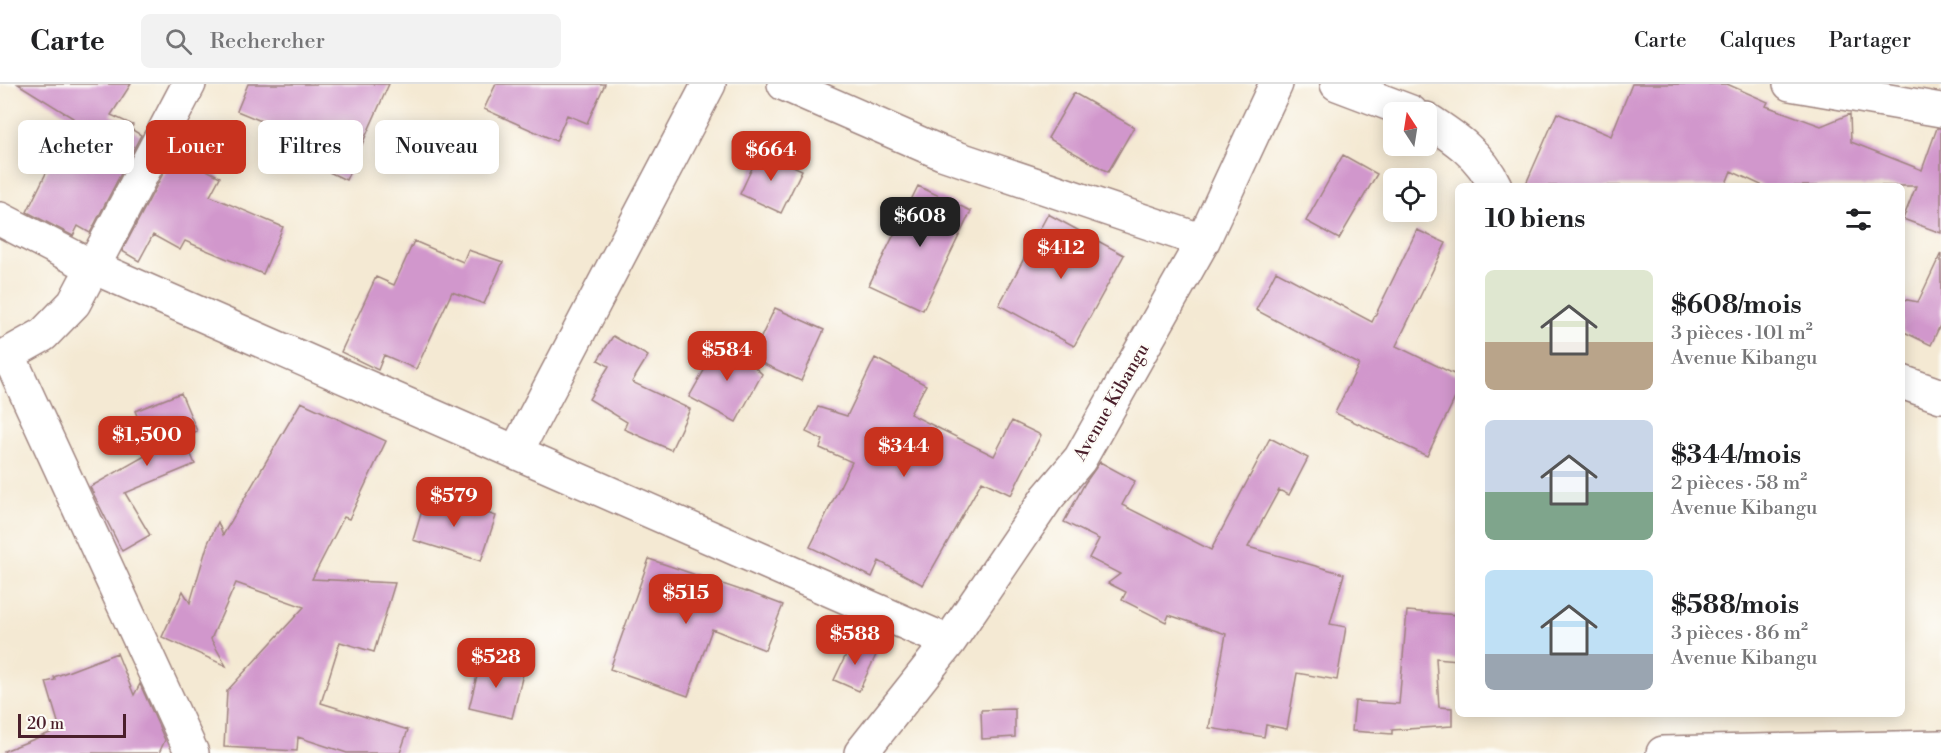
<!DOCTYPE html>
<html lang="fr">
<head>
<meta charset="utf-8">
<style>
  :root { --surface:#fff; --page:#f2f2f2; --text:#202124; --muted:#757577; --line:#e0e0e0; --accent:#c8321e }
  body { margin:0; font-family:"Libre Bodoni",serif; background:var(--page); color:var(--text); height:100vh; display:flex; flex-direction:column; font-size:22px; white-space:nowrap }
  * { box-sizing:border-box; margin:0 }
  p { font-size:20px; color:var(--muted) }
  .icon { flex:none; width:33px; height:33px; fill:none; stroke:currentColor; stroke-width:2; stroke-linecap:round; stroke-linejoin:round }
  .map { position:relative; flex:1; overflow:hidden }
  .side { position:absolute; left:1455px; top:99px; width:450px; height:534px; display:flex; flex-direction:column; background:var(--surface); border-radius:9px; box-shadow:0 3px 15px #0003 }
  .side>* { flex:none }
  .guide { position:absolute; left:18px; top:36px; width:570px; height:54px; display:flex; gap:12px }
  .needle { width:39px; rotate:348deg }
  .buttons { position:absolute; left:1383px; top:18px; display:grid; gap:12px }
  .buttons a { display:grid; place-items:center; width:54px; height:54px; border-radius:9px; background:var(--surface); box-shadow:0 3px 15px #0003; font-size:30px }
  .scale { position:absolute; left:18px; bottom:15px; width:108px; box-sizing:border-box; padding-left:6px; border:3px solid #4a1f2b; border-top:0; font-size:16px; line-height:21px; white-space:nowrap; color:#4a1f2b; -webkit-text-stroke:4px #fdfcf7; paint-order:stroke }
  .price { position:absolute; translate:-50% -51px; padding:0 14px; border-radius:12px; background:var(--accent); color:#fff; font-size:20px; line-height:39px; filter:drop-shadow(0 2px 3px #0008) }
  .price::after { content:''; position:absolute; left:50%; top:36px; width:18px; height:14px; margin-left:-9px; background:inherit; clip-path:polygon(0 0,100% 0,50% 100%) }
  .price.active { background:#222; color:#fff }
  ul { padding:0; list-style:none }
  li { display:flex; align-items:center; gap:18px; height:150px; padding:0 30px }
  li span { display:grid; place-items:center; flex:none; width:168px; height:120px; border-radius:9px; color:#555 }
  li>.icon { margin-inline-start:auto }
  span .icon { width:72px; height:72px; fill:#fffc; stroke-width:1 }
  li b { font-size:26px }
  h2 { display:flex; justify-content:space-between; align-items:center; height:72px; padding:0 30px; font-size:26px }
  .tag { padding:0 21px; border-radius:9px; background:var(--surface); box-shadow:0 3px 15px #0003; font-size:21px; line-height:54px }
  .tag.active { background:var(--accent); color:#fff }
  header { display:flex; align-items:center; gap:36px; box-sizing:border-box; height:84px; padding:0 30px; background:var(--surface); border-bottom:2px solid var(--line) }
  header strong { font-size:28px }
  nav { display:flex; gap:33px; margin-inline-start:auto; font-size:21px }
  .search { width:420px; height:54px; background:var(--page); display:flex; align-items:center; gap:15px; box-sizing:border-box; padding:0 21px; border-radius:9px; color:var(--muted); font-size:22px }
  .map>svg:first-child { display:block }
  .building { fill:#d197cc }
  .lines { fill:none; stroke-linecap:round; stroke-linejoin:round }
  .minor-casing { stroke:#9f847f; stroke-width:36 }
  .minor { stroke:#fff; stroke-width:33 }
  .labels { text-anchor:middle; stroke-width:4.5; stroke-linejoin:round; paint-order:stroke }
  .street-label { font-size:18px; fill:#4a1f2b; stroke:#fdfcf7 }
</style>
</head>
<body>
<header>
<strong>Carte</strong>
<div class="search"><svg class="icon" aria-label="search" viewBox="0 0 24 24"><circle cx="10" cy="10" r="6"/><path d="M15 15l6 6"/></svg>Rechercher</div>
<nav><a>Carte</a><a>Calques</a><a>Partager</a></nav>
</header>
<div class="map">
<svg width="1941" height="669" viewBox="0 0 1941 669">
  <rect width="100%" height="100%" fill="#fdfcf7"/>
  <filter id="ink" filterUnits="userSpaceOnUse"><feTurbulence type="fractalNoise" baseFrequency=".0167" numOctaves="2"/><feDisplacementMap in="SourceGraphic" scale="12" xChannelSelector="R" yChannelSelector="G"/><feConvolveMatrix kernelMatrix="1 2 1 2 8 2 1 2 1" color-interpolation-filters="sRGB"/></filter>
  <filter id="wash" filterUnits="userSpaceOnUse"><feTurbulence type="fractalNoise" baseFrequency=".008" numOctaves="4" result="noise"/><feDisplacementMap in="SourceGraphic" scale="24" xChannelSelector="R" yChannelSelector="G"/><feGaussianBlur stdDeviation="1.35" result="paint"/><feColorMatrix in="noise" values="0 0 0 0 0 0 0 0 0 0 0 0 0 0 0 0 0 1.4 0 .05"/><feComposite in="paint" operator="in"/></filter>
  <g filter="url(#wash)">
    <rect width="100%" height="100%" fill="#f4e9d3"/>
    <g id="blocks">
      <path class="building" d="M 18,0 L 131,0 L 111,31 L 133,41 L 131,45 L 141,51 L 90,149 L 78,142 L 73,152 L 27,128 L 73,34 Z
        M 248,0 L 389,0 L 346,96 L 297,73 L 305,55 L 237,27 Z
        M 496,0 L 605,0 L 587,39 L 567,31 L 556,57 L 484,25 Z
        M 1632,0 L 1727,0 L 1768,18 L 1766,22 L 1821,42 L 1850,30 L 1851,58 L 1922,86 L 1937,44 L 1941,44 L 1941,149 L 1903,135 L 1916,102 L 1763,102 L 1731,87 L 1725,102 L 1525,102 L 1557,29 L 1611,52 Z
        M 1074,9 L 1134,43 L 1108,88 L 1048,54 Z
        M 760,67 L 802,86 L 781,129 L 740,110 Z
        M 174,69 L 220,93 L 210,112 L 283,143 L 263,190 L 185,157 L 180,166 L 153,151 L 139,177 L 122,167 Z
        M 1343,71 L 1377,90 L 1339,155 L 1306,137 Z
        M 918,102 L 971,127 L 923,226 L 869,201 Z
        M 1048,130 L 1124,171 L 1074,262 L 999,221 Z
        M 1417,146 L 1446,159 L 1396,262 L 1458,292 L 1458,308 L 1427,372 L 1335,329 L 1359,280 L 1256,226 L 1276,187 L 1372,238 Z
        M 414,157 L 463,178 L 468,166 L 503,178 L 484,220 L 452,208 L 416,285 L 384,271 L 378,286 L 341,268 L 376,193 L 394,201 Z
        M 1941,169 L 1941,239 L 1931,261 L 1902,247 L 1902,215 L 1918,218 Z
        M 775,224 L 824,246 L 801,297 L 751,274 Z
        M 613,252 L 648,272 L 632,298 L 690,325 L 671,366 L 624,345 L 627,338 L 589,315 L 609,282 L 598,276 Z
        M 723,253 L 762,290 L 736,338 L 689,313 Z
        M 875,274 L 926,301 L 910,330 L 994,372 L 1012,337 L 1041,351 L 1011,411 L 982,397 L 923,501 L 879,477 L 872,493 L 810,463 L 852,378 L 820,364 L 823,356 L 806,348 L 818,323 L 847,332 Z
        M 181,309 L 197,347 L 183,352 L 195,380 L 125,409 L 150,451 L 122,467 L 90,403 L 152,368 L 135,327 Z
        M 301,318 L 386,357 L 349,435 L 344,433 L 312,495 L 395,499 L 374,568 L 340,558 L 321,619 L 408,646 L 400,669 L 347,669 L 298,653 L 297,667 L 224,663 L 227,607 L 304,523 L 236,499 L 211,555 L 226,582 L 162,553 L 183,507 L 190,519 L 208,459 L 218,438 L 223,451 Z
        M 1270,354 L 1308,374 L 1289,411 L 1279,406 L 1248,463 L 1344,490 L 1330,540 L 1346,543 L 1337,596 L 1297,589 L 1287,645 L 1266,641 L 1264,653 L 1209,644 L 1226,550 L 1169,531 L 1166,538 L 1122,516 L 1126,508 L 1108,499 L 1120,490 L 1089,474 L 1099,455 L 1064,438 L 1085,399 L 1100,378 L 1135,397 L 1122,421 L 1211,466 Z
        M 427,410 L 496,432 L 481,477 L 413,456 Z
        M 649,475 L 746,508 L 746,507 L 783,521 L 765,566 L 712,545 L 688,612 L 610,585 Z
        M 1407,527 L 1458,531 L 1458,576 L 1436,574 L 1439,623 L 1452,624 L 1452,642 L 1392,646 L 1392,650 L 1352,647 L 1355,617 L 1399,620 Z
        M 852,558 L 877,569 L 859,607 L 834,596 Z
        M 117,569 L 134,611 L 140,600 L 165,656 L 159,669 L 5,669 L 4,667 L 60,645 L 46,598 L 55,596 L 54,593 Z
        M 481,576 L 524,586 L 512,634 L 469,624 Z
        M 1015,625 L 1015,653 L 982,655 L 981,626 Z"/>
    </g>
  </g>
  <g filter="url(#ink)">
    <use href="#blocks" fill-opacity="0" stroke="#9f847f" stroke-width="1.5"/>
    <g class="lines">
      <g class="minor-casing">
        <path id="minor" d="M 784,0 L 942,69 L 1203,157
          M 1337,0 L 1411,28
          M 1790,0 L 1941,26
          M 1426,35 C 1454,53 1481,71 1495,102
          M 0,135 L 93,183 L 949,558
          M 9,272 L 192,669
          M 0,275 L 43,251 L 74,219 L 189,0
          M 1902,298 L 1941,312
          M 516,368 L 709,0
          M 861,669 L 949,558 L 1047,414 L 1080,375 L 1203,157 L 1276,0
          M 1663,669 L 1941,663"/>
      </g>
      <use href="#minor" class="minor"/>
    </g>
  </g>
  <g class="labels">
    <g class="street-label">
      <text transform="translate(1111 318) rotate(-60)" y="6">Avenue Kibangu</text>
    </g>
  </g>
</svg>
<div class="buttons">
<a><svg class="needle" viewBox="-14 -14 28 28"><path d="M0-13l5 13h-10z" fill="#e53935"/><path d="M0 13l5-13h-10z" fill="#757577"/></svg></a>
<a><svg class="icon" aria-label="locate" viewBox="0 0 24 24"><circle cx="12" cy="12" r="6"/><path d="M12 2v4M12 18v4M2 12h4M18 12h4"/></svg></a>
</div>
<div class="scale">20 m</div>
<b class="price" style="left:771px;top:98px">$664</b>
<b class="price active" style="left:920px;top:164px">$608</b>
<b class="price" style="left:1061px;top:196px">$412</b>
<b class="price" style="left:727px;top:298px">$584</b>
<b class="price" style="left:147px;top:383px">$1,500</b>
<b class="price" style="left:904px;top:394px">$344</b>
<b class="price" style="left:454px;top:444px">$579</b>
<b class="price" style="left:686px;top:541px">$515</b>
<b class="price" style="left:855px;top:582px">$588</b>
<b class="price" style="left:496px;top:605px">$528</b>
<div class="guide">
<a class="tag">Acheter</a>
<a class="tag active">Louer</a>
<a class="tag">Filtres</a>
<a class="tag">Nouveau</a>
</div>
<section class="side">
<h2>10 biens<svg class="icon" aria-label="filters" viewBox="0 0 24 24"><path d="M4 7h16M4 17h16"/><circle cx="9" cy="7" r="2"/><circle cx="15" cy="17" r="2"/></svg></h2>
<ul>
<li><span style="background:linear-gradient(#dfe7d0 60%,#b9a48a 0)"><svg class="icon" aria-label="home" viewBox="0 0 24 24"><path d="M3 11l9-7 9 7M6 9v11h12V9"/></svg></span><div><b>$608/mois</b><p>3 pièces · 101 m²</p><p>Avenue Kibangu</p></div></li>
<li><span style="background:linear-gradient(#c9d6e8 60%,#7fa58c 0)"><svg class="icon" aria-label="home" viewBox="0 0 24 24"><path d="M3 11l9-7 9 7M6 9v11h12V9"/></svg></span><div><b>$344/mois</b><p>2 pièces · 58 m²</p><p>Avenue Kibangu</p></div></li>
<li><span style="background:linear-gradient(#bfe0f5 70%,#9aa5b1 0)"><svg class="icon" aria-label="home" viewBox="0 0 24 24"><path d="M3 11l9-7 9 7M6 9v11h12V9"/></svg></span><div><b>$588/mois</b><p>3 pièces · 86 m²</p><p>Avenue Kibangu</p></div></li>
</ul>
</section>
</div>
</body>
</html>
